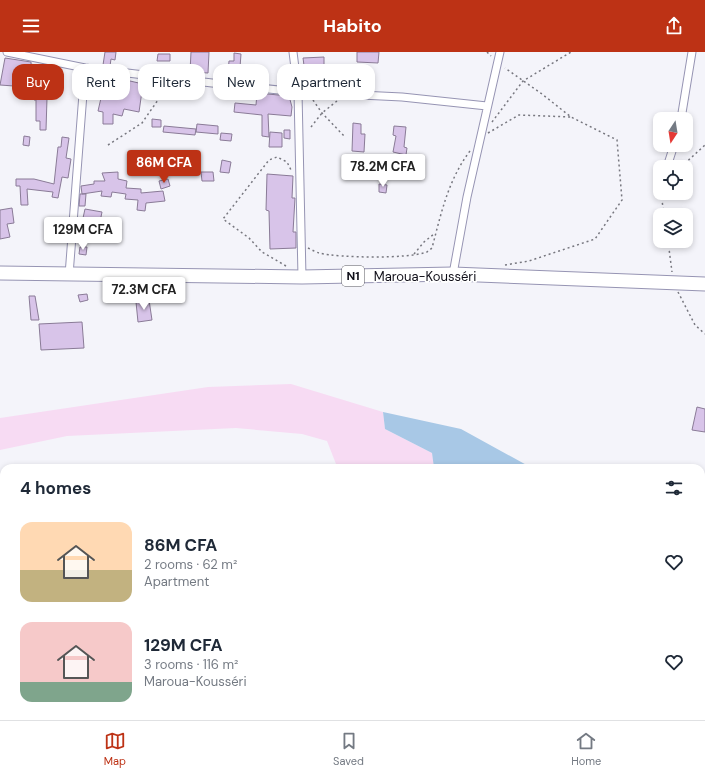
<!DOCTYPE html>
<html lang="en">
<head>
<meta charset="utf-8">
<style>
  :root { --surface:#fff; --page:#f2f2f3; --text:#1f2937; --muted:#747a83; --line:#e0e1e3; --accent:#bd3215 }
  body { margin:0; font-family:"DM Sans",sans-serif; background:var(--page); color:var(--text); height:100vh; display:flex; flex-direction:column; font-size:15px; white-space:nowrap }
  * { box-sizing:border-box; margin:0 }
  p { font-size:13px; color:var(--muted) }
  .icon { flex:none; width:22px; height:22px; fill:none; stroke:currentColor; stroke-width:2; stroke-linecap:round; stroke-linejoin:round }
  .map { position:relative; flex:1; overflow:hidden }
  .side { position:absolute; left:0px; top:412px; width:705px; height:256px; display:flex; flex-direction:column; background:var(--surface); border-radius:12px 12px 0 0; box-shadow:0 2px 6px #0003 }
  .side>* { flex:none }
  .top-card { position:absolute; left:12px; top:12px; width:400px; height:36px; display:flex; gap:8px }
  .needle { width:26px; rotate:192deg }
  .buttons { position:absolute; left:653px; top:60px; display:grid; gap:8px }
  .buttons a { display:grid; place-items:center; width:40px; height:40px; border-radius:8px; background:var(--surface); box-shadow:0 2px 6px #0003; font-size:20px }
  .price { position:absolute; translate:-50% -34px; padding:0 9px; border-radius:4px; background:#fff; color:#222; font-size:13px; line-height:26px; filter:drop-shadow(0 1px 2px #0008) }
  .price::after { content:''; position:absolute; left:50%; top:24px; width:12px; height:9px; margin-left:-6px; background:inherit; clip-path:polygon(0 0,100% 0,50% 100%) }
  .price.current { background:var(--accent); color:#fff }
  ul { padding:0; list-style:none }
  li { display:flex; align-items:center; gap:12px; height:100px; padding:0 20px }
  li span { display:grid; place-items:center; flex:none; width:112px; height:80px; border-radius:12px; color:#555 }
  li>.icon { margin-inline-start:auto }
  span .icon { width:48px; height:48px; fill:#fffc; stroke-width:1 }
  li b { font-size:17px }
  h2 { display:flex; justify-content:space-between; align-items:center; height:48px; padding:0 20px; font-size:17px }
  .tag { padding:0 14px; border-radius:12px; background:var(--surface); box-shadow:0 2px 6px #0003; font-size:14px; line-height:36px }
  .tag.current { background:var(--accent); color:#fff }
  header { display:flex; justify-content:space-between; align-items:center; height:52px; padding:0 20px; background:var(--accent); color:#fff; font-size:18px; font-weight:700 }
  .dock { display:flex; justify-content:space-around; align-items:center; height:56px; border-top:1px solid var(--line); background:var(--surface); font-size:11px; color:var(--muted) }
  .dock a { display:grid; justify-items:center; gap:2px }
  .dock .current { color:var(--accent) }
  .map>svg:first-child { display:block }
  .green { fill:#f7dbf3 }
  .water { fill:#a8c8e6 }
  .building { fill:#d8c4e9; stroke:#8a7b97 }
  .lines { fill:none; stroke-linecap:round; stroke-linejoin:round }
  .street-casing { stroke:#9694b3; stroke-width:9 }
  .highway-casing { stroke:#9694b3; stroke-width:15 }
  .path { stroke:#77777f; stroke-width:1.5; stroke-dasharray:2 3; stroke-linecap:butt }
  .street { stroke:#fff; stroke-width:7 }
  .highway { stroke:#fff; stroke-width:13 }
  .labels { text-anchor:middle; stroke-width:3.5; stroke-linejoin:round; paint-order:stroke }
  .shield { fill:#fff; stroke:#57565d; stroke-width:1 }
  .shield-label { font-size:12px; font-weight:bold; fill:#0f0e18 }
  .street-label { font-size:13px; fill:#0f0e18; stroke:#fff }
</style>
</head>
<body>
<header><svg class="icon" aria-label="menu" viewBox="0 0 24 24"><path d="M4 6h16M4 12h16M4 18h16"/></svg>Habito<svg class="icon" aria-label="share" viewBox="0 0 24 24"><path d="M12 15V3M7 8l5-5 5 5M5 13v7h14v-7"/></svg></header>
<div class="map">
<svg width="705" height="668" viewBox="0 0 705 668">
  <rect width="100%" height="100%" fill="#f4f4fa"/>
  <path class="green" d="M 291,332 L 383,360 L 385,377 L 432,401 L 434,416 L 349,416 L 336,412 L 327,389 L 302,382 L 236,376 L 67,384 L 0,398 L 0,366 L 208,335 Z"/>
  <path class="water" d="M 383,360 L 461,377 L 532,416 L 434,416 L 432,401 L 385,377 Z
    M 336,412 L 349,416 L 318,416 Z
    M 701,511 L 705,513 L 705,596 L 701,593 Z"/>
  <path class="building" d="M 105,0 L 116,0 L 115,8 L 111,7 L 110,14 L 103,13 Z
    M 191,0 L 209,0 L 208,21 L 190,20 Z
    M 357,0 L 379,0 L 378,11 L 357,10 Z
    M 234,1 L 241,2 L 239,29 L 234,28 L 234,21 L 228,21 L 229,9 L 234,9 Z
    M 158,2 L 170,2 L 170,9 L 157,9 Z
    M 324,5 L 324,13 L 322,13 L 322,20 L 305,21 L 303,6 Z
    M 5,6 L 31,10 L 31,12 L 45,16 L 44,18 L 53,20 L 47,46 L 46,78 L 40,78 L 40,69 L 36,69 L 36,48 L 34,48 L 34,41 L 41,41 L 43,25 L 23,23 L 21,38 L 14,37 L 14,34 L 0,33 Z
    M 104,23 L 143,32 L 139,60 L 124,57 L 122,64 L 113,62 L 113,72 L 103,72 L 103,60 L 98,59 L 101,46 L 99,46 Z
    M 257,41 L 289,44 L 292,55 L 291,64 L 268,62 L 269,85 L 262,84 L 262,63 L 234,60 L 235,51 L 256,53 Z
    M 152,67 L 161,68 L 161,75 L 152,75 Z
    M 353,71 L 361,72 L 361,82 L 365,82 L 364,100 L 352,99 Z
    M 197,72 L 218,74 L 218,82 L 196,80 Z
    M 164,74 L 196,77 L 195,83 L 163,80 Z
    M 394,74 L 406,75 L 404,95 L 407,96 L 406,103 L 393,100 L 396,84 L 393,83 Z
    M 284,78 L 290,78 L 290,87 L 284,86 Z
    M 270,80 L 282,81 L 282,95 L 269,95 Z
    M 221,81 L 232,82 L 231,89 L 220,88 Z
    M 24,84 L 30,85 L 29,94 L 23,93 Z
    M 62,85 L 69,86 L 66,106 L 71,107 L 68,126 L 62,125 L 58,146 L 52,145 L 53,140 L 27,137 L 28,153 L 21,153 L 20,134 L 16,134 L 16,127 L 34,127 L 54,132 L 58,95 L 61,95 Z
    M 222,108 L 231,110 L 229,121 L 220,120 Z
    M 118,120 L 118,127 L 127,129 L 126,136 L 141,137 L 141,141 L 163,139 L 165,149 L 146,151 L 145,159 L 137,158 L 138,148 L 125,147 L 126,142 L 112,140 L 111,145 L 101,144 L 102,139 L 82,142 L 81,134 L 94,132 L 94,129 L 105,129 L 102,121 Z
    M 201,120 L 213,120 L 214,129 L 202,129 Z
    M 267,122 L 293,124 L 292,146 L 295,146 L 293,180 L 296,180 L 296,196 L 270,197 L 269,159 L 266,158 Z
    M 168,127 L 170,134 L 161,137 L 159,129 Z
    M 379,132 L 387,133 L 386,141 L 379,140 Z
    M 80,142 L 86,142 L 85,154 L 79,154 Z
    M 12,156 L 14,171 L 7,172 L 10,185 L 0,187 L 0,158 Z
    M 85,157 L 102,160 L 100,170 L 83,166 Z
    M 99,171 L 105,172 L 104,180 L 98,179 Z
    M 80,195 L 87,195 L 86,203 L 79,202 Z
    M 87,242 L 88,248 L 80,250 L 78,243 Z
    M 29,244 L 35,244 L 39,268 L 31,268 Z
    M 149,248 L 152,268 L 138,270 L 136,250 Z
    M 82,270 L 84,296 L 41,298 L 39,272 Z
    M 697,355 L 705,357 L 705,380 L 692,378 Z"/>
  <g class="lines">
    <g class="street-casing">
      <path id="street" d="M 7,0 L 85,16 L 212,31 L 298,40 L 402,45 L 487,54
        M 293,0 L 298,40 L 302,225
        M 681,67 L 692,0
        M 667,115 L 674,93
        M 453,222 L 467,145 L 500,0
        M 69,223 L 85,16"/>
    </g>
    <g class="highway-casing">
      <path id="highway" d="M 0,221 L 302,225 L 453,222 L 705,232"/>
    </g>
    <path class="path" d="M 487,0 L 491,4
      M 313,48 L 322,61 L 345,85
      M 492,70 L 523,29 L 571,0
      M 311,75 L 322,61 L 337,49
      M 488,81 L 519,63 L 571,65 L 542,42 L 505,16
      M 108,93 L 142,71 L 160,45
      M 681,115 L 705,93
      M 661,141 L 664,163
      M 668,189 L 672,220
      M 308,196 C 312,198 316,200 319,201 C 340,206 408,207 427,200 L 432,196 C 441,162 448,128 470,99
      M 414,202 L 424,190 L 434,182
      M 505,213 L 529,209 L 595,187 L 622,148 L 617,88 L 571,65
      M 286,214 L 262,200 L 249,186 L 223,167 L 269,108 L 277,105 L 287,110 L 291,118
      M 678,240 L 695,273 L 705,282"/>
    <use href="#street" class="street"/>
    <use href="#highway" class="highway"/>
  </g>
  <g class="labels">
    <rect class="shield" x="342" y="214" width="22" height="20" rx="3"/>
    <g class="shield-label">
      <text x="353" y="228">N1</text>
    </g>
    <g class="street-label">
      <text x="425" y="229">Maroua-Kousséri</text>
    </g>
  </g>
</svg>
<div class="buttons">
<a><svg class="needle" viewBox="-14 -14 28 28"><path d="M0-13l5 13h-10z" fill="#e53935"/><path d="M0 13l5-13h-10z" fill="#747a83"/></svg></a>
<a><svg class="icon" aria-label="locate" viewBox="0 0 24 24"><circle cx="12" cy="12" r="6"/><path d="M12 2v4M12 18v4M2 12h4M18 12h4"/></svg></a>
<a><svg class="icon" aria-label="layers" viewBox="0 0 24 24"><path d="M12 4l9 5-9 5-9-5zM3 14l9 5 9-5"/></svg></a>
</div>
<b class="price current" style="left:164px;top:132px">86M CFA</b>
<b class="price" style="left:383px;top:136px">78.2M CFA</b>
<b class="price" style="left:83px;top:199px">129M CFA</b>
<b class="price" style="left:144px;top:259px">72.3M CFA</b>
<div class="top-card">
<a class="tag current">Buy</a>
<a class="tag">Rent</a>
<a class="tag">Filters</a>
<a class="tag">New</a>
<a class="tag">Apartment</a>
</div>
<section class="side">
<h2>4 homes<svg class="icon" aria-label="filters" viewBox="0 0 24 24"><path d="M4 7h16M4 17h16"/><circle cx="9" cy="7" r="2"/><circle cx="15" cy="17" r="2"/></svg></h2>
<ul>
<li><span style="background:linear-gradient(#ffd9b3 60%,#c2b280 0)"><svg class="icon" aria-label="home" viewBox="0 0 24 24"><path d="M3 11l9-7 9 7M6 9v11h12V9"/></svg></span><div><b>86M CFA</b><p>2 rooms · 62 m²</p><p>Apartment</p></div><svg class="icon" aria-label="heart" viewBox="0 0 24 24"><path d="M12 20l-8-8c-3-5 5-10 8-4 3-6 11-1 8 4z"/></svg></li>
<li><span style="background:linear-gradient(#f6c9c9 75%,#7fa58c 0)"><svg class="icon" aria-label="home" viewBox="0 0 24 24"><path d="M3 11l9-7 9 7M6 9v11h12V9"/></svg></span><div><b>129M CFA</b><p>3 rooms · 116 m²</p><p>Maroua-Kousséri</p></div><svg class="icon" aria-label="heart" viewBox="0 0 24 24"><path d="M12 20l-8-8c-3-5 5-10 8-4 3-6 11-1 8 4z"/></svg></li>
</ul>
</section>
</div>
<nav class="dock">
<a class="current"><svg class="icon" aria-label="map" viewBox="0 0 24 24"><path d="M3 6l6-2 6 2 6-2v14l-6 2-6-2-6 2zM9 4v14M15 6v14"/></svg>Map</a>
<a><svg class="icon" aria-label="saved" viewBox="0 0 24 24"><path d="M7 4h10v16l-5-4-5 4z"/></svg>Saved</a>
<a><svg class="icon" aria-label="home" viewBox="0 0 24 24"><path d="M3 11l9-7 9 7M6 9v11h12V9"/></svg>Home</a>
</nav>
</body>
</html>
